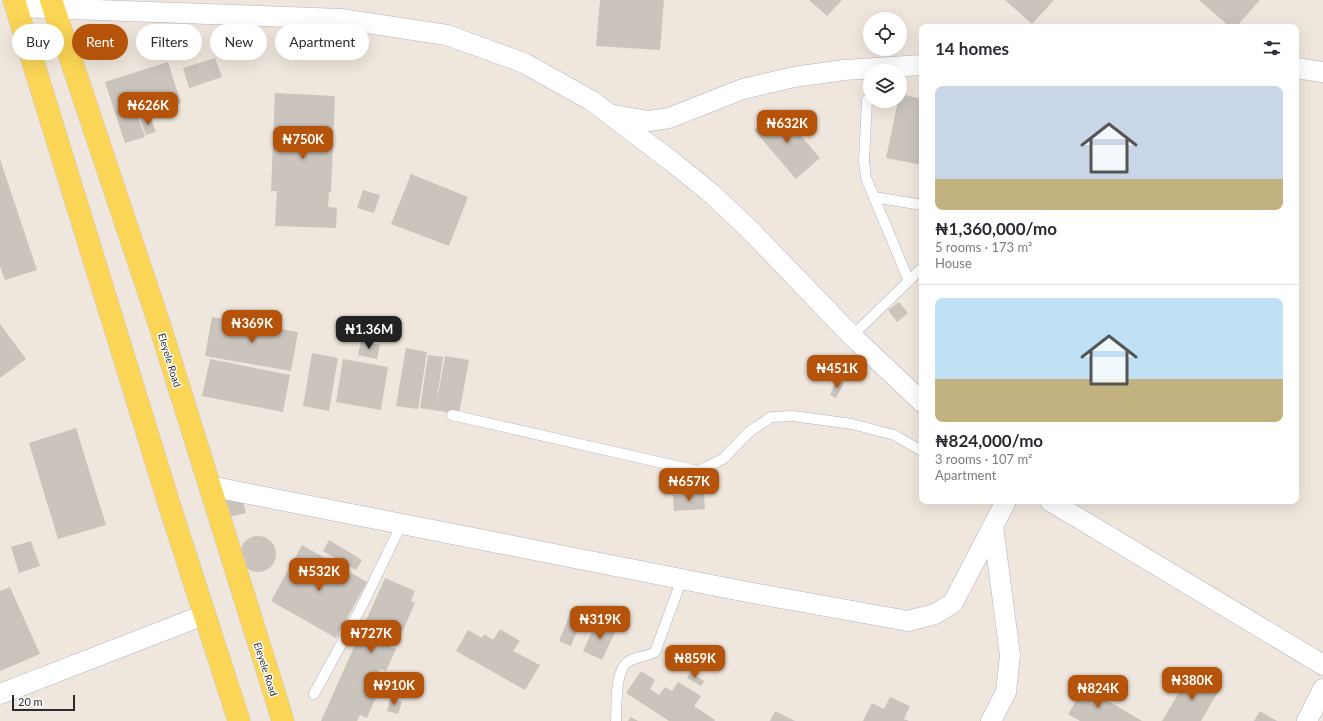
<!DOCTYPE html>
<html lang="en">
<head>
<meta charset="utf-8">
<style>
  :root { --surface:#fff; --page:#f7f7f7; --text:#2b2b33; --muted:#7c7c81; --line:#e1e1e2; --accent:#b45309 }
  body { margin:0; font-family:Lato,sans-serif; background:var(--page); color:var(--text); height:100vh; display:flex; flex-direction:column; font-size:15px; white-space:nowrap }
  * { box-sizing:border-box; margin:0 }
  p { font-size:13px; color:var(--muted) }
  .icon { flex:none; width:22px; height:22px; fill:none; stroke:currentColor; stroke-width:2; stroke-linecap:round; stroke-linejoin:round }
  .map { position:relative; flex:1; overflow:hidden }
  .drawer { position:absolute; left:919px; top:24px; width:380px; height:480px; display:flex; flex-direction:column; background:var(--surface); border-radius:8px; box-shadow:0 4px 16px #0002 }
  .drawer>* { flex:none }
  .banner { position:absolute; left:12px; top:24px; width:380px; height:36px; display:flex; gap:8px }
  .tools { position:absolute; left:863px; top:12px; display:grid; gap:8px }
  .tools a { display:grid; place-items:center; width:44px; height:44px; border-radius:50%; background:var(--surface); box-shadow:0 4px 16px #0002; font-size:20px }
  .scale { position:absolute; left:12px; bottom:10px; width:63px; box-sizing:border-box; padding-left:4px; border:2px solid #2c2c2c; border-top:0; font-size:11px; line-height:14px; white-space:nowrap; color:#2c2c2c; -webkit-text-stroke:3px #fff; paint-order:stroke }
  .price { position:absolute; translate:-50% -34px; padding:0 9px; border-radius:8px; background:var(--accent); color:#fff; font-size:13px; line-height:26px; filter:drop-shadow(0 1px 2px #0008) }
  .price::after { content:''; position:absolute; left:50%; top:24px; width:12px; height:9px; margin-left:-6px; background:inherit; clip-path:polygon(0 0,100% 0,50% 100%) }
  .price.current { background:#222; color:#fff }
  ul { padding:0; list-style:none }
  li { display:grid; align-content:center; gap:8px; height:212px; padding:0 16px }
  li+li { border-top:1px solid var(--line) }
  li span { display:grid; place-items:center; height:124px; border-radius:8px; color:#555 }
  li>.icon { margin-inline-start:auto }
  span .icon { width:72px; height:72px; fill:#fffc; stroke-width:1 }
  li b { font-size:17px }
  h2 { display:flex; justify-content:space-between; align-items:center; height:48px; padding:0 16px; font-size:17px }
  .pill { padding:0 14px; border-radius:18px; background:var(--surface); box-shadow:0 4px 16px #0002; font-size:14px; line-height:36px }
  .pill.current { background:var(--accent); color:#fff }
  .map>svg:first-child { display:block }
  .building { fill:#cac4bd }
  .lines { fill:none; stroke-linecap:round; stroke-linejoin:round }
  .lane-casing { stroke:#b1b4c1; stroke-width:11 }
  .street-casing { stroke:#b1b4c1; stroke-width:21 }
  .primary-casing { stroke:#c8c8c8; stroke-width:23 }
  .lane { stroke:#fff; stroke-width:10 }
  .street { stroke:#fff; stroke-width:20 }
  .primary { stroke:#fbd556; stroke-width:22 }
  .labels { text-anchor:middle; stroke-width:3; stroke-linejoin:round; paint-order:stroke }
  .street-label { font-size:10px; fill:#2c2c2c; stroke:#fff }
</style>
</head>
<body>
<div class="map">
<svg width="1323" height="721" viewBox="0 0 1323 721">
  <rect width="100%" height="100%" fill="#efe7dd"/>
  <path class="building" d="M 600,0 L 664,0 L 660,50 L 596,46 Z
    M 809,0 L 842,0 L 827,16 Z
    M 1005,0 L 1054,0 L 1032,24 Z
    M 1199,0 L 1260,0 L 1236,27 L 1230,27 Z
    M 215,58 L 222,77 L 189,88 L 183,68 Z
    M 168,62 L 181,103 L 138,116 L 145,137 L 125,143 L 105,82 Z
    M 275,93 L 335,96 L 331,192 L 329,192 L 328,207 L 337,208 L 336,228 L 275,226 L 277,191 L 271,191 Z
    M 900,94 L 922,99 L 922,165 L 886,158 L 898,101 L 900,101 Z
    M 778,109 L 820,158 L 796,179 L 754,130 Z
    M 150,116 L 156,132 L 146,135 L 140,119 Z
    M 0,159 L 37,270 L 5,280 L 0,266 Z
    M 411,174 L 468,197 L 449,246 L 391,224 Z
    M 363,190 L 380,195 L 374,213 L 357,208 Z
    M 899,302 L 908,313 L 897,322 L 888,310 Z
    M 212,317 L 298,332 L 291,371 L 205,356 Z
    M 0,324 L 26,359 L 0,378 Z
    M 361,340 L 380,345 L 377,359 L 358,355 Z
    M 406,348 L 427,352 L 418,409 L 396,406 Z
    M 312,353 L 338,358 L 329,411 L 303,406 Z
    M 428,355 L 443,357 L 436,406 L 445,356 L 469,360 L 459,414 L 420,408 Z
    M 210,359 L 290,375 L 283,412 L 202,396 Z
    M 343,359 L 388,367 L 381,410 L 336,402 Z
    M 837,379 L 844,383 L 836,398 L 830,395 Z
    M 76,428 L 106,525 L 58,539 L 29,443 Z
    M 704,494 L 705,509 L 674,511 L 673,495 Z
    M 242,497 L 246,513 L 229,517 L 225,501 Z
    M240 554a18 18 0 1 1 36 0a18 18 0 1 1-36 0Z
    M 329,540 L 362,560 L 356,570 L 323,551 Z
    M 31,541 L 40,566 L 19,573 L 11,547 Z
    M 302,545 L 367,582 L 336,638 L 271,601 Z
    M 385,578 L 415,591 L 411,601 L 415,603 L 400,637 L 395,636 L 390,647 L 396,649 L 386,671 L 380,669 L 376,677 L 383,681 L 367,718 L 360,715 L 357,721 L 321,721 Z
    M 10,587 L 40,654 L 0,671 L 0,591 Z
    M 571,612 L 582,617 L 571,646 L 559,641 Z
    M 597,621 L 616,630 L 602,660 L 583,651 Z
    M 500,629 L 520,641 L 513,651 L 540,665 L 525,690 L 456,651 L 468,630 L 482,638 L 484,634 L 493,640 Z
    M 641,671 L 655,680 L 650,689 L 659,695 L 665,687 L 672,691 L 678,682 L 701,696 L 694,706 L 715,720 L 714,721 L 669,721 L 626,693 Z
    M 690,672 L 704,681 L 701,686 L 687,678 Z
    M 1191,672 L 1219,690 L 1201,721 L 1162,721 Z
    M 399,676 L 409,681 L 404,693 L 393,689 Z
    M 1085,687 L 1142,721 L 1080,721 L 1068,714 Z
    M 890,697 L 910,706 L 904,719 L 909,721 L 863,721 L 872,703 L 884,709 Z
    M 391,698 L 402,702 L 398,714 L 387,711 Z
    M 775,711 L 795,721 L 770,721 Z
    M 1260,711 L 1277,721 L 1254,721 Z
    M 631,717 L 638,721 L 628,721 Z"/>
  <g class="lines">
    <g class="lane-casing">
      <path id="lane" d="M 867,100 L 864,161 L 866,178 L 909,281
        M 874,197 L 922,205
        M 852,336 L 922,268
        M 452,415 L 698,471 L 723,459 L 749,432 L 771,417 L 793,416 L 852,424 L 894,435 L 922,451
        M 314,694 L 363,604 L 402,523
        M 616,721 C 617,704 614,667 631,660 C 639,656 646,657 655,652 L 682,579"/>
    </g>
    <g class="street-casing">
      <path id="street" d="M 16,7 L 341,19 L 447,35 L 524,63 L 592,101 L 675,164 L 712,194 L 751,231 L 852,336 L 922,402
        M 1296,68 L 1323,72
        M 614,115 L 649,121 L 669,118 L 743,89 L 794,77 L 844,70 L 922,65
        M 209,486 L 747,592 L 908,621 L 935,614 L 953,603 L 1006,501
        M 1050,501 L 1323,665
        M 0,694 L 204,615
        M 991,721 L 1006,692 L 1010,655 L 993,526
        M 1307,721 L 1323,689"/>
    </g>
    <g class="primary-casing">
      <path id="primary" d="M 14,0 L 170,507 L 239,721
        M 51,0 L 158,320 L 283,721"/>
    </g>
    <use href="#lane" class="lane"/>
    <use href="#street" class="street"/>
    <use href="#primary" class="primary"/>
  </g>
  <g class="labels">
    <g class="street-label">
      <text transform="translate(170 360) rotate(73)" y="4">Eleyele Road</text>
      <text transform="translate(266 669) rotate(72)" y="4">Eleyele Road</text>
    </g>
  </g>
</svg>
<div class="tools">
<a><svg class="icon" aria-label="locate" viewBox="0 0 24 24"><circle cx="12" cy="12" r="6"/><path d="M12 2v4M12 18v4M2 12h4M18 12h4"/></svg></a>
<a><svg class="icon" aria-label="layers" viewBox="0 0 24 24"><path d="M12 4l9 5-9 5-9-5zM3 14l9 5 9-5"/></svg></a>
</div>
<div class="scale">20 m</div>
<b class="price" style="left:148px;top:126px">₦626K</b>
<b class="price" style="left:787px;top:144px">₦632K</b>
<b class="price" style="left:303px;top:160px">₦750K</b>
<b class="price" style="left:252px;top:344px">₦369K</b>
<b class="price current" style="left:369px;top:350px">₦1.36M</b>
<b class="price" style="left:837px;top:389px">₦451K</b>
<b class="price" style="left:689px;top:502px">₦657K</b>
<b class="price" style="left:319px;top:592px">₦532K</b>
<b class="price" style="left:600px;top:640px">₦319K</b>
<b class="price" style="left:371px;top:654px">₦727K</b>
<b class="price" style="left:695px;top:679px">₦859K</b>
<b class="price" style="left:1192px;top:701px">₦380K</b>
<b class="price" style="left:394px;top:706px">₦910K</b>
<b class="price" style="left:1098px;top:709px">₦824K</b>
<div class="banner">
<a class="pill">Buy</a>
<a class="pill current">Rent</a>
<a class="pill">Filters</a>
<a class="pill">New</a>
<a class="pill">Apartment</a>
</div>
<section class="drawer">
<h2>14 homes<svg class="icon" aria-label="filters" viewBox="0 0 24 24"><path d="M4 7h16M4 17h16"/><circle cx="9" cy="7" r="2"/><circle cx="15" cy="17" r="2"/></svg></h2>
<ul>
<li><span style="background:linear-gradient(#c9d6e8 75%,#c2b280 0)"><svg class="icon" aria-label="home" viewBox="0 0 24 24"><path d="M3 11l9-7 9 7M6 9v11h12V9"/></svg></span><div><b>₦1,360,000/mo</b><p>5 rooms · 173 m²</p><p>House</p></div></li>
<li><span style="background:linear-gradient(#bfe0f5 65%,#c2b280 0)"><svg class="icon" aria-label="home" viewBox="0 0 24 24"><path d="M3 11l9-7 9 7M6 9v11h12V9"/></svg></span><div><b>₦824,000/mo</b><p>3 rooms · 107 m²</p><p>Apartment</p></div></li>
</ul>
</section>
</div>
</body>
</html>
